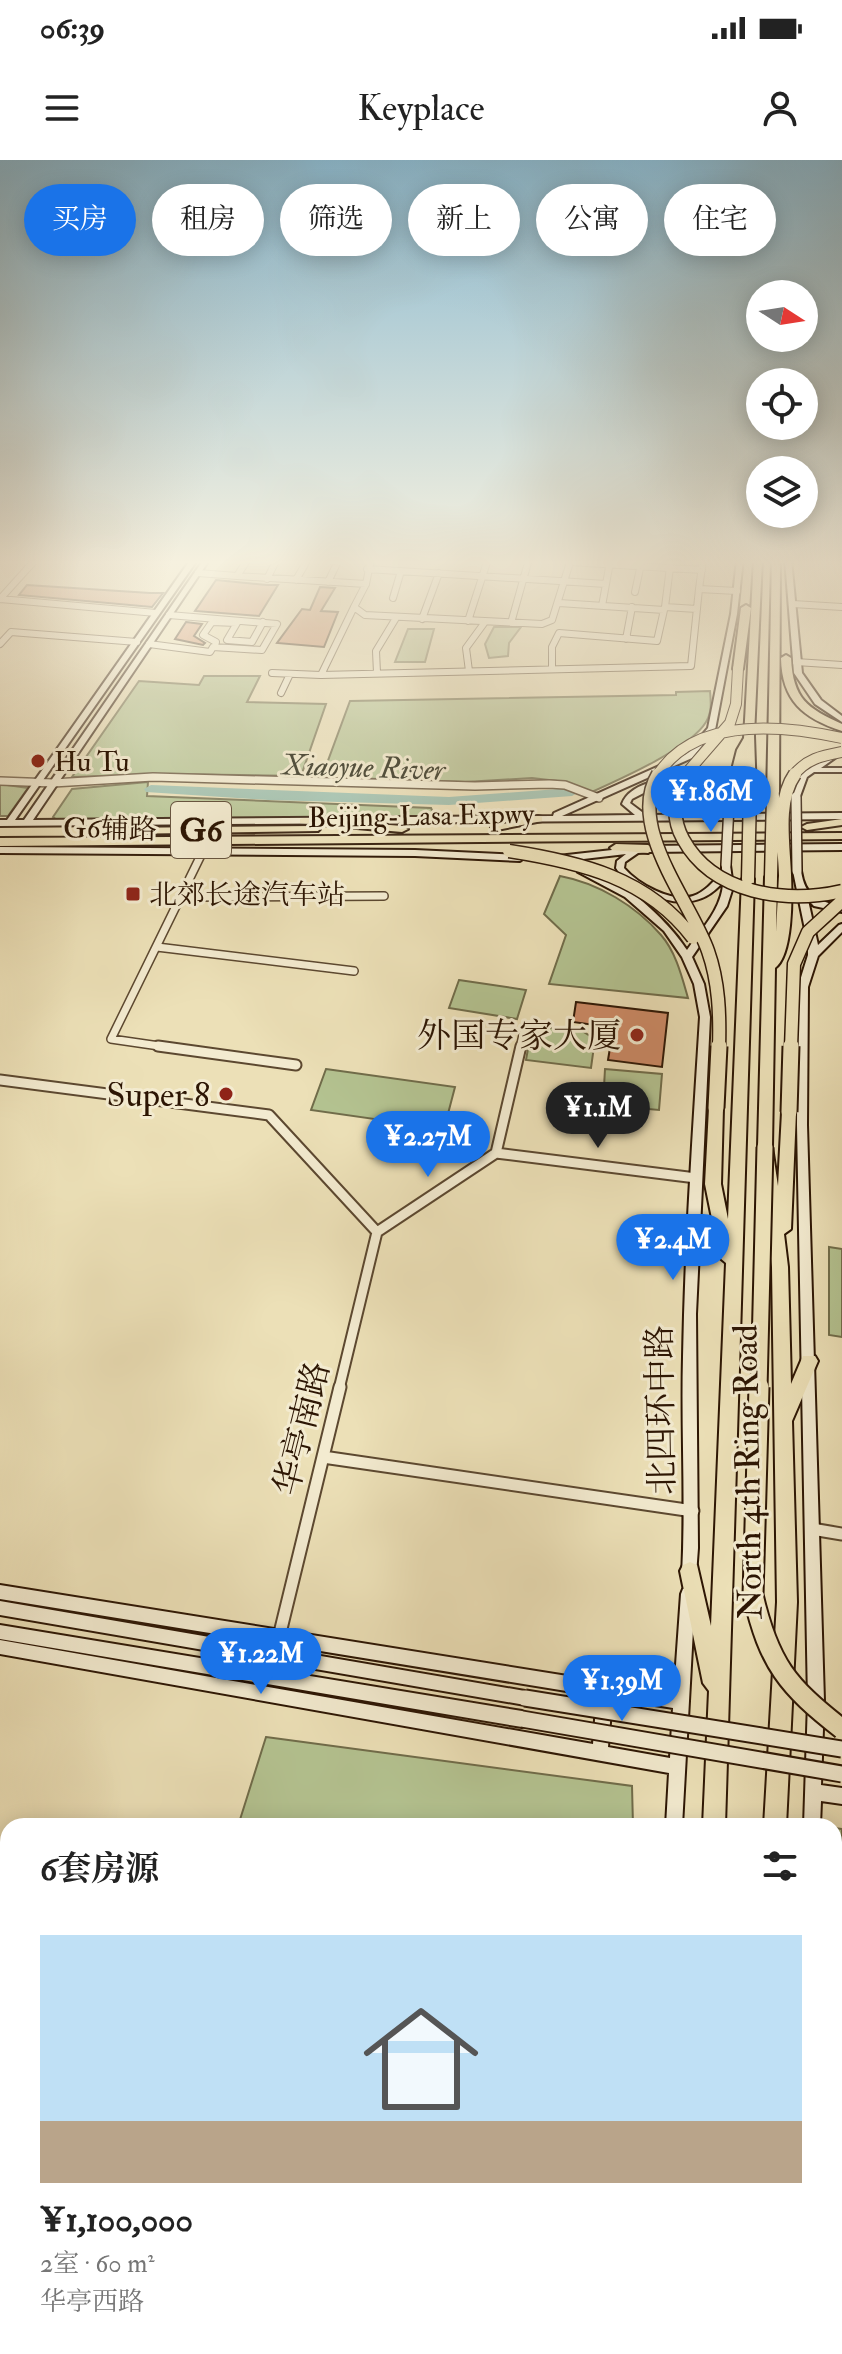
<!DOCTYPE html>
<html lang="zh">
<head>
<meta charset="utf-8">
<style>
  :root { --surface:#fff; --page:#f2f2f2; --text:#222; --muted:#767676; --accent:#1a73e8 }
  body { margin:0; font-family:"IM FELL Double Pica","Noto Serif SC",serif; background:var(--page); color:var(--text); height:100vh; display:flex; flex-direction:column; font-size:30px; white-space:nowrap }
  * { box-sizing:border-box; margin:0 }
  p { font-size:26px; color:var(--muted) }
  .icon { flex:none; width:44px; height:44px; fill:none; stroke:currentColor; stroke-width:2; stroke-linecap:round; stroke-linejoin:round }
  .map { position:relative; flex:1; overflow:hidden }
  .drawer { position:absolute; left:0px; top:1658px; width:842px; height:536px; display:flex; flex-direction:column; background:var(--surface); border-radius:24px 24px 0 0; box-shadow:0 4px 20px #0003 }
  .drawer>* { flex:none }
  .top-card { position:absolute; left:24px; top:24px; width:794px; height:72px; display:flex; gap:16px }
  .needle { width:52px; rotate:102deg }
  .controls { position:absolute; left:746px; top:120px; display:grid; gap:16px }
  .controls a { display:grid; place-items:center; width:72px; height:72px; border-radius:50%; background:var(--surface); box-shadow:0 4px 20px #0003; font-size:40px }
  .price { position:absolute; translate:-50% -68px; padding:0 18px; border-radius:28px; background:var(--accent); color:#fff; font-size:26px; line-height:52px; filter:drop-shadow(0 2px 4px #0008) }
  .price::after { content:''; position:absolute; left:50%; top:48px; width:24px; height:18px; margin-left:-12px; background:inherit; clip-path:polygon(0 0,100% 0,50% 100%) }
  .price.current { background:#222; color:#fff }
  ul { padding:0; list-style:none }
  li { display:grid; align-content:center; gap:16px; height:424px; padding:0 40px }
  li span { display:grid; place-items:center; height:248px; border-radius:0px; color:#555 }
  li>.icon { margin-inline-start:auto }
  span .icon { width:144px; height:144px; fill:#fffc; stroke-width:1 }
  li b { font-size:34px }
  h2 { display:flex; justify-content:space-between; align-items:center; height:96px; padding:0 40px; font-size:34px }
  .tag { padding:0 28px; border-radius:36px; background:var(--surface); box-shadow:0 4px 20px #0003; font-size:28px; line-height:72px }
  .tag.current { background:var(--accent); color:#fff }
  .status { display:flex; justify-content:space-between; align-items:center; height:56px; padding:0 40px; background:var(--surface); direction:ltr }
  .status svg { height:22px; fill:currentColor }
  header { display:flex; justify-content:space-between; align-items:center; height:104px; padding:0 40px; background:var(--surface); font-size:36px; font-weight:600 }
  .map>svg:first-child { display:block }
  .green { fill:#b4c391; stroke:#706c4a; stroke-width:2 }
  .water { fill:#99bdac; stroke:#6d7a68; stroke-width:2 }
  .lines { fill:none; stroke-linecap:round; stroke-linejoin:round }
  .river { fill:#99bdac; fill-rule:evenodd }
  .building { fill:#cd8a66; stroke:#2c1503; stroke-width:2 }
  .street-far3-casing { stroke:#5c4830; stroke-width:8 }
  .street-far2-casing { stroke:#5c4830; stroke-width:10 }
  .street-far1-casing { stroke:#5c4830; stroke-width:13 }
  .street-casing { stroke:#5c4830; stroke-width:15 }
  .secondary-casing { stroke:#2c1503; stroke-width:4 }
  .highway-casing { stroke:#2c1503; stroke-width:4 }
  .street-far3 { stroke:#f3ebd0; stroke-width:6 }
  .street-far2 { stroke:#f3ebd0; stroke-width:7 }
  .street-far1 { stroke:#f3ebd0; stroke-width:9 }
  .street { stroke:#f3ebd0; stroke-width:11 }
  .secondary { fill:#f3ebd0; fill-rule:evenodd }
  .highway { fill:#ece0b7; fill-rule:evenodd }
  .secondary-bridge-far1-casing { stroke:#2c1503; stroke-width:12; stroke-linecap:butt }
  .secondary-bridge-casing { stroke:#2c1503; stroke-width:19; stroke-linecap:butt }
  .highway-bridge-far3-casing { stroke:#2c1503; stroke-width:12; stroke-linecap:butt }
  .highway-bridge-far2-casing { stroke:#2c1503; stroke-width:15; stroke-linecap:butt }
  .highway-bridge-far1-casing { stroke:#2c1503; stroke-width:19; stroke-linecap:butt }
  .highway-bridge-casing { stroke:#2c1503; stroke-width:23; stroke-linecap:butt }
  .secondary-bridge-far1 { stroke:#f3ebd0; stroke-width:9 }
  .secondary-bridge { stroke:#f3ebd0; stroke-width:15 }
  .highway-bridge-far3 { stroke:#ece0b7; stroke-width:10 }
  .highway-bridge-far2 { stroke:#ece0b7; stroke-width:12 }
  .highway-bridge-far1 { stroke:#ece0b7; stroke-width:15 }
  .highway-bridge { stroke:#ece0b7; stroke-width:19 }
  .poi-dot { fill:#8f2418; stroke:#f3ebd0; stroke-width:3 }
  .labels { text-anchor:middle; stroke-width:6; stroke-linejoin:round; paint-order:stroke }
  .far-poi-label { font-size:28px; fill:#2c1503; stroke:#f3ebd0; text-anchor:start }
  .far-street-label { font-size:28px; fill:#2c1503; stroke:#f3ebd0 }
  .far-water-label { font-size:30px; font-style:italic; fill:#52503e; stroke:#f3ebd0 }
  .shield { fill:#f3ebd0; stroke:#685540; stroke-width:2 }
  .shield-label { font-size:32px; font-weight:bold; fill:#2c1503 }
  .poi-label { font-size:34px; fill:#2c1503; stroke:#f3ebd0; text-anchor:end }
  .street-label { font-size:34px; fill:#2c1503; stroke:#f3ebd0 }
</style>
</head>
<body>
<div class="status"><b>06:39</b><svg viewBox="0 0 49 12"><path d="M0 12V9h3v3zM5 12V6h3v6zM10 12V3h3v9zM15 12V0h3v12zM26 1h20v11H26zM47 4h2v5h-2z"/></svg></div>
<header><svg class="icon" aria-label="menu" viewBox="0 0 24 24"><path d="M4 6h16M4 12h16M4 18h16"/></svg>Keyplace<svg class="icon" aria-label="person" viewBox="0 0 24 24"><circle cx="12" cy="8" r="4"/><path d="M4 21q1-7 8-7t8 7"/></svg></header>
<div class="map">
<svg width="842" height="2194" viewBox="0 0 842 2194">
  <rect width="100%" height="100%" fill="#ece0b7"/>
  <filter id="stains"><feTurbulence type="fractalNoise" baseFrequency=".0025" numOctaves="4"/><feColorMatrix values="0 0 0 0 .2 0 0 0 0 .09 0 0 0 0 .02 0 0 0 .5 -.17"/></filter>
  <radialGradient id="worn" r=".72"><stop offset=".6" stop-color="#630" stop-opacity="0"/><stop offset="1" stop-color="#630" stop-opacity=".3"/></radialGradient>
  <path class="green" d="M 494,467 L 521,467 L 509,483 L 508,496 L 489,498 L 485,484 Z
    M 408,469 L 434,469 L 425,502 L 395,502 Z
    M 204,516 L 260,516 L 247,542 L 326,544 L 301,616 L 169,614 L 72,617 L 139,521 L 199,525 Z
    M 710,531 C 711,542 712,552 706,562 C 690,589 616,621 585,635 L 566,622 L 532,618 L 465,622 L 351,618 L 352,608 L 326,606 L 350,541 L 676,535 L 676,532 Z
    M 148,622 L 147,636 L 431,648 L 435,657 L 57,660 L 53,657 L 72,629 Z
    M 0,624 L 28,628 L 8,656 L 0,656 Z
    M 560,716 C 598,723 636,746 661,775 C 676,792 682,817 688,838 L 549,824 L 566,775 L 544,754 Z
    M 459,820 L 526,830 L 517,859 L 449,848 Z
    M 532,866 L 582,871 L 595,879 L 591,908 L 526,900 Z
    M 326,909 L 455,927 L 444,969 L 311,950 Z
    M 605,909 L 662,914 L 659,950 L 603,945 Z
    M 829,1087 L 842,1089 L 842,1177 L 829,1175 Z
    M 266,1577 L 632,1626 L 633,1666 L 238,1666 Z
    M 834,1668 L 842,1669 L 842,2194 L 830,2194 L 829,2186 L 834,2186 Z
    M 0,1987 L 8,1989 L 8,2186 L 604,2186 L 603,2194 L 0,2194 Z"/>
  <path class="water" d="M 208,2186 L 376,2186 L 379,2194 L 205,2194 Z"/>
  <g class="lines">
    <path class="river" d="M 151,625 L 449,637 L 572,628 L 579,632 L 572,636 L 449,645 L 268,640 L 146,632 L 144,629 Z"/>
  </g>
  <path class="building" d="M 216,420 L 267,425 L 278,425 L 259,456 L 195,451 Z
    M 27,425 L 150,433 L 163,433 L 152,447 L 19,435 Z
    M 320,427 L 335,428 L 321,451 L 338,452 L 324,487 L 277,483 L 302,449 L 310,450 Z
    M 186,462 L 202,464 L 194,476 L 205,483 L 203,485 L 175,479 Z
    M 576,842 L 668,853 L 662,907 L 608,900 L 612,876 L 602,870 L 602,866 L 573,862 Z"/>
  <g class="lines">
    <g class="street-far3-casing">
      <path id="street-far3" d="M 248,399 L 237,416 L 366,424
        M 371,399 L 366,424 L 354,447 L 365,455 L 542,464 L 552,460 L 571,399
        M 570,402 L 702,410
        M 367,409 L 606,424
        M 198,413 L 237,416
        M 267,419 L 277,399
        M 296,420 L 308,399
        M 328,422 L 339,399
        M 699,429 L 703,399
        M 635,432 L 642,399
        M 393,438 L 401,411
        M 0,439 L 156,453
        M 0,439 L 36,399
        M 559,443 L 664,450 L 665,447 L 697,449
        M 793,444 L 842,447
        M 602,446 L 610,402
        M 354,447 L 321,515 L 691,506 L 699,429 L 737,431
        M 665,447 L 671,399
        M 422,459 L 439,413
        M 468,461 L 488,399
        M 511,463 L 529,399
        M 626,479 L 632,447
        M 0,484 L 11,472 L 137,482
        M 149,484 L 210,492 L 213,487 L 262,490 L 277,464 L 169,455
        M 215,486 L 216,482 L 203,475 L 212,462 L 237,463 L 227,480 L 252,482 L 263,462
        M 796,502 L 842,505
        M 552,509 L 552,487 L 559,473 L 657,481 L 664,450
        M 469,511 L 466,488 L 485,462
        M 272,513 L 321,515
        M 377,513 L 376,491 L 396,458
        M 281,533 L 290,514"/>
    </g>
    <g class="street-far2-casing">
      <path id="street-far2" d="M 0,621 L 53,623 L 153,617 L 475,626 L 549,624 L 565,625 L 599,638
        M 181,737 L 384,736
        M 157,787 L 354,811
        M 173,888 L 111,879 L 203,691
        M 520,888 L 525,866"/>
    </g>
    <g class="street-far1-casing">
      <path id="street-far1" d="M 158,886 L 296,905
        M 0,920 L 269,955 L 377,1072
        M 496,993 L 521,886
        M 377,1072 L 496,993 L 696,1018
        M 339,1229 L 377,1072"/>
    </g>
    <g class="street-casing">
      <path id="street" d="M 323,1297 L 693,1351
        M 812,1369 L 842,1374
        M 279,1477 L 340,1227"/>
    </g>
    <g class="secondary-casing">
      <path id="secondary" d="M 191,399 L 198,399 L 15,660 L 24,660 L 204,399 L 210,399 L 33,660 L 553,656 L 554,653 L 686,594 L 708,568 L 731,454 L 737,399 L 743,399 L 737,454 L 715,570 L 692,598 L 562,656 L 635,655 L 622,644 C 631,619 679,615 702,619 L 706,617 L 727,631 L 733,645 L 732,647 L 726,647 L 720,634 L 710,626 L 688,622 L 661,624 L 632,639 L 630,643 L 646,655 L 842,653 L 842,659 L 0,666 L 0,660 L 7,660 Z
        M 785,399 L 791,399 L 802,513 L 821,540 L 842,556 L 842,562 L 815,544 L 794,513 Z
        M 835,591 L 842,593 L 821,608 L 842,608 L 842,612 L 814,612 L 807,617 L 799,639 L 793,639 L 792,637 L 800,614 Z
        M 842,684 L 842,690 L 648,692 L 638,693 L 625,702 L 624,708 C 638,724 671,743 693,736 C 705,732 714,721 722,712 L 722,705 L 726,702 L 730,705 L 733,727 L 727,746 L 692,797 L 704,824 L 710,857 L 696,1154 L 698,1388 L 696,1415 L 694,1420 L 689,1421 L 684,1420 L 682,1415 C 686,1342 681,1269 683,1197 C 685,1083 693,970 700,857 L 694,824 L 682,797 L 664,771 L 625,737 L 578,712 L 580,710 C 616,710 668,761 687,790 C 701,770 723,747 723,722 C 702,747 674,746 646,732 C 634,725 623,720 616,708 L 617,701 L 626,694 L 558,702 L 554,699 L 558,696 L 648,686 Z
        M 0,687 L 415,690 L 520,695 L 524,698 L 520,701 L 415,696 L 0,693 Z
        M 797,708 L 801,711 C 805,737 817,741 842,746 L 842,752 L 814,746 L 808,740 L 818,785 L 839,765 L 842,764 L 842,772 L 818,796 L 808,827 L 807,965 L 824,1541 L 821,1625 L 842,1628 L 842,1644 L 821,1641 L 820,1666 L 804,1666 L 808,1541 L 797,965 L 798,827 L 808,795 L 808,784 L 793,711 Z
        M 0,1425 L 674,1533 L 681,1434 L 683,1429 L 688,1427 L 693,1429 L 695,1434 L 682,1666 L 666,1666 L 669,1613 L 0,1494 L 0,1480 L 593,1584 L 597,1536 L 0,1439 ZM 612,1538 L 673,1548 L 670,1598 L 608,1587 Z
        M 0,1441 L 525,1531 L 530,1533 L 533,1538 L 530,1543 L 525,1545 L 0,1455 Z
        M 0,1465 L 522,1551 L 528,1554 L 530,1559 L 528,1564 L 522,1567 L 0,1479 Z
        M 834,1965 L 842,1967 L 842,1985 L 834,1983 Z
        M 834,1988 L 842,1990 L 842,2010 L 834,2008 Z
        M 627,2186 L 656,2186 L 656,2194 L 626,2194 Z"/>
    </g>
    <g class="highway-casing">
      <path id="highway" d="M 754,399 L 762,399 L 754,576 L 756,634 L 750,637 L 744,634 L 744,607 L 740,630 L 733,647 L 729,648 L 723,645 L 737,590 L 744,578 Z
        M 772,399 L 780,399 L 779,636 L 773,639 L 767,636 Z
        M 746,445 L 751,448 L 743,509 L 738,512 L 733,509 L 741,448 Z
        M 786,495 L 791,498 C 793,539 807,548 842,564 L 842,571 C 803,558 782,541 781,498 Z
        M 538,656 L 542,657 L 542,661 L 497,670 L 491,667 Z
        M 304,658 L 402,666 L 408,669 L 402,672 L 300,663 L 300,659 Z
        M 842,659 L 842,665 L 807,670 L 801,667 L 807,664 Z
        M 314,666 L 320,669 L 318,671 L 118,674 L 112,671 L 118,668 Z
        M 842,673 L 842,679 L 0,686 L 0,678 Z
        M 616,684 L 648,685 L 654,689 L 648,693 L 612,690 L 610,688 Z
        M 785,711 L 791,715 C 792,736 793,795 775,808 L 772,987 L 778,1026 L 782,952 L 784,949 L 794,949 L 796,952 L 791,1069 L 784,1074 L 788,1107 L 791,1224 L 803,1196 L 815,1196 L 818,1201 L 792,1261 L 797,1442 L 786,1666 L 764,1666 L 777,1442 L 772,1107 L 758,987 L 765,717 L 771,713 L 777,717 L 776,772 L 779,715 Z
        M 748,715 L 754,719 L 725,1666 L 703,1666 L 709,1531 L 703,1523 L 680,1411 L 683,1405 L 690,1402 L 697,1405 L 711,1466 L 726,1103 L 720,1098 L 705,1024 L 709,948 L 716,943 L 723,948 L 721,1024 L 728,1059 L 742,719 Z
        M 686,2186 L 714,2186 L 714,2194 L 686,2194 Z
        M 742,2186 L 770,2186 L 770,2194 L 742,2194 Z
        M 785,2186 L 813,2186 L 814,2194 L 786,2194 Z"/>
    </g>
    <use href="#street-far3" class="street-far3"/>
    <use href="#street-far2" class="street-far2"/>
    <use href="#street-far1" class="street-far1"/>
    <use href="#street" class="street"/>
    <use href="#secondary" class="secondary"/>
    <use href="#highway" class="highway"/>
    <g class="secondary-bridge-far1-casing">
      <path id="secondary-bridge-far1" d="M 796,637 L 797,711
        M 726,705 L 729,645"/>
    </g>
    <g class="secondary-bridge-casing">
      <path id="secondary-bridge" d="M 525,1538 L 842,1589
        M 522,1559 L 842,1614"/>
    </g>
    <g class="highway-bridge-far3-casing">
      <path id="highway-bridge-far3" d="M 657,616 C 694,556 782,565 842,578
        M 684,616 L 730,563 L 736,544 L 738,509
        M 793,616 C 806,599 821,596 842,592"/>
    </g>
    <g class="highway-bridge-far2-casing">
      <path id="highway-bridge-far2" d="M 658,614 C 626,667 691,742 708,791 C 719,822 720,855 719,888
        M 685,614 C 674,635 671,657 683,679 C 713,734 786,744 842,731
        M 509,691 C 580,702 648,718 693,778
        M 785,715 C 784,684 776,641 795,614
        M 771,717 L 773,636
        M 748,719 L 750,634
        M 791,888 L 794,804 L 808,772 L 842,741"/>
    </g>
    <g class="highway-bridge-far1-casing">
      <path id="highway-bridge-far1" d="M 716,948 L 719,886
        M 789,952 L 791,886
        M 759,1229 L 765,987"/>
    </g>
    <g class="highway-bridge-casing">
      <path id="highway-bridge" d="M 759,1227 L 753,1435 C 769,1504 787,1526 842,1569"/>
    </g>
    <use href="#secondary-bridge-far1" class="secondary-bridge-far1"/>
    <use href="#secondary-bridge" class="secondary-bridge"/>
    <use href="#highway-bridge-far3" class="highway-bridge-far3"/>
    <use href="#highway-bridge-far2" class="highway-bridge-far2"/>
    <use href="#highway-bridge-far1" class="highway-bridge-far1"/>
    <use href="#highway-bridge" class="highway-bridge"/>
  </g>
  <linearGradient id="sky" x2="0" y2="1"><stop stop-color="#88b8d0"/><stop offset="0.57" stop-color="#f6f1df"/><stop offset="1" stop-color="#f6f1df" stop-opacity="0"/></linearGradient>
  <rect width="842" height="706" fill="url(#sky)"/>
  <g class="poi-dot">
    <circle cx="38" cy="601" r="8"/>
    <rect x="125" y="726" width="16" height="16" rx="4"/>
    <circle cx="637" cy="875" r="8"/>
    <circle cx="226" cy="934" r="8"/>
  </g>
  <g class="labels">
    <g class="far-poi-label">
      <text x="54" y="611">Hu Tu</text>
      <text x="149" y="744">北郊长途汽车站</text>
    </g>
    <g class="far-street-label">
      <text transform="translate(421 655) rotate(-1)" y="10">Beijing-Lasa Expwy</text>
      <text transform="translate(110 668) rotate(1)" y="10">G6辅路</text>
    </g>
    <g class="far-water-label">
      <text transform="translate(363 607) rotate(2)" y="10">Xiaoyue River</text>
    </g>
    <rect class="shield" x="171" y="642" width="60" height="56" rx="6"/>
    <g class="shield-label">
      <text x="201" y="681">G6</text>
    </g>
    <g class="poi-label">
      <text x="621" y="887">外国专家大厦</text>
      <text x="210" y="946">Super 8</text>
    </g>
    <g class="street-label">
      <text transform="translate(660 1250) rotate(-91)" y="12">北四环中路</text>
      <text transform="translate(301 1268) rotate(-76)" y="12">华亭南路</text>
      <text transform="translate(747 1312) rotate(-91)" y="12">North 4th Ring Road</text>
    </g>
  </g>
  <rect width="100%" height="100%" filter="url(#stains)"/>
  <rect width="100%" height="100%" fill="url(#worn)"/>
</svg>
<div class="controls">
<a><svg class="needle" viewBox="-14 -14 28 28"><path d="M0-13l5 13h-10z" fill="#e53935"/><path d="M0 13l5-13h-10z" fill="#767676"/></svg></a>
<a><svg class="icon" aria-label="locate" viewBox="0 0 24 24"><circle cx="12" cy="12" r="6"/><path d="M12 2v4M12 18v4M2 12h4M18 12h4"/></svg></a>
<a><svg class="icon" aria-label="layers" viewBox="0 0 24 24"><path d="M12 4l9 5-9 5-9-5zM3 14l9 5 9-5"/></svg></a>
</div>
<b class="price" style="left:711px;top:674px">¥1.86M</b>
<b class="price current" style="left:598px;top:990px">¥1.1M</b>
<b class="price" style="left:428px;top:1019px">¥2.27M</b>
<b class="price" style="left:673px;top:1122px">¥2.4M</b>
<b class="price" style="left:261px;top:1536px">¥1.22M</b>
<b class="price" style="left:622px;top:1563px">¥1.39M</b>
<div class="top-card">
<a class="tag current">买房</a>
<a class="tag">租房</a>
<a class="tag">筛选</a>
<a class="tag">新上</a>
<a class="tag">公寓</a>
<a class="tag">住宅</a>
</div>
<section class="drawer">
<h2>6套房源<svg class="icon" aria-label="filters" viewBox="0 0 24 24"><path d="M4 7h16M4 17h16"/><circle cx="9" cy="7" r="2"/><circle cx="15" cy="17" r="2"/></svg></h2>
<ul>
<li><span style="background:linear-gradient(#bfe0f5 75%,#b9a48a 0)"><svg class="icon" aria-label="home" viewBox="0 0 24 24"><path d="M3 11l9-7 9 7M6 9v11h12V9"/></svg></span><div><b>¥1,100,000</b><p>2室 · 60 m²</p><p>华亭西路</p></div></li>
</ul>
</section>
</div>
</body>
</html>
